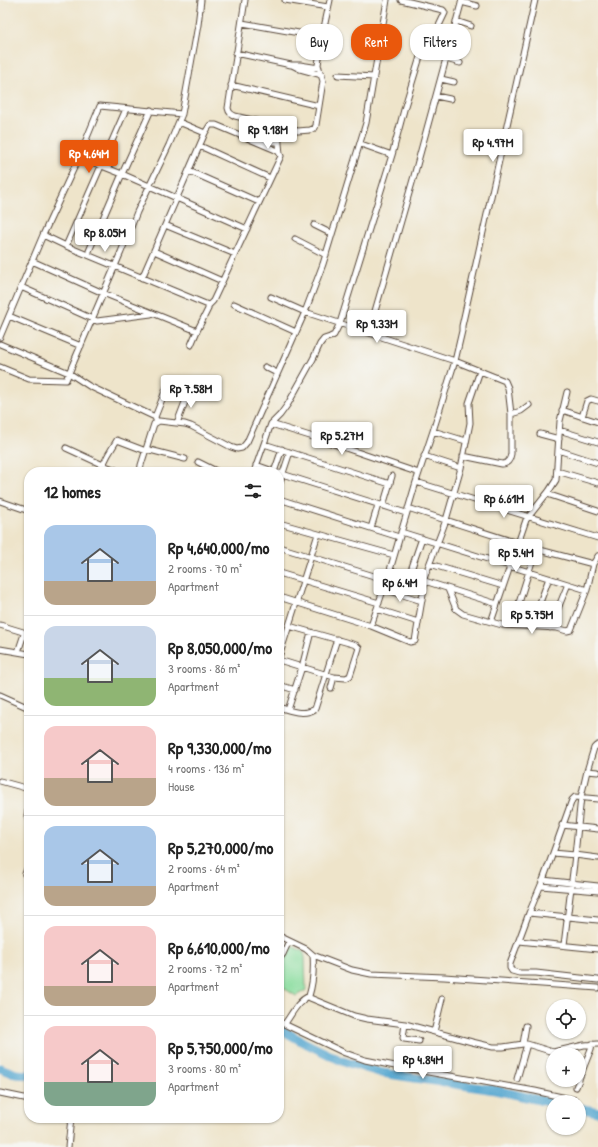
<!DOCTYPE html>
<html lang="en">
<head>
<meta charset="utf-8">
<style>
  :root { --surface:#fff; --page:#f6f6f6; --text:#222; --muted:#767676; --line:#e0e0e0; --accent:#ea580c }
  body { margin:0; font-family:"Patrick Hand",sans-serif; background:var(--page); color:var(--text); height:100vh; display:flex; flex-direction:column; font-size:15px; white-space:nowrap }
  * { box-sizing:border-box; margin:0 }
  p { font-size:13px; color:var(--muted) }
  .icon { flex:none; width:22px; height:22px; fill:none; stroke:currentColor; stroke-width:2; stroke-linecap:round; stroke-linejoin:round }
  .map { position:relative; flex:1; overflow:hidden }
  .details { position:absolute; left:24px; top:467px; width:260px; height:656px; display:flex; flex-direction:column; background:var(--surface); border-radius:16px; box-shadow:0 1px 3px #0004 }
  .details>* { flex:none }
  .hud { position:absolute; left:296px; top:24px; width:242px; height:36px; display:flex; gap:8px }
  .fabs { position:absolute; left:546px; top:999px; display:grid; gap:8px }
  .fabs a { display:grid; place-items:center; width:40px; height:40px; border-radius:50%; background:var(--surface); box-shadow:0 1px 3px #0004; font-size:20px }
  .price { position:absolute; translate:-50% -34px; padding:0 9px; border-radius:4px; background:#fff; color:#222; font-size:13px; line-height:26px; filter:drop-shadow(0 1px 2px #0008) }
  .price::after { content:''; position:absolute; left:50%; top:24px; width:12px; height:9px; margin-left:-6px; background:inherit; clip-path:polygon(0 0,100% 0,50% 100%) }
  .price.selected { background:var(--accent); color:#fff }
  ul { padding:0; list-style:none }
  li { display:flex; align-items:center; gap:12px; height:100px; padding:0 20px }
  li+li { border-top:1px solid var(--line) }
  li span { display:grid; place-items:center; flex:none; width:112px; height:80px; border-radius:12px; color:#555 }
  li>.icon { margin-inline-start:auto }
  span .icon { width:48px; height:48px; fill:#fffc; stroke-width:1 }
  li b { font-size:17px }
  h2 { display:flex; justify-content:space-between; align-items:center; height:48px; padding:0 20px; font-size:17px }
  .tag { padding:0 14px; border-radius:16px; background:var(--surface); box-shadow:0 1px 3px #0004; font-size:14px; line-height:36px }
  .tag.selected { background:var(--accent); color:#fff }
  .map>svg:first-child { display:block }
  .green { fill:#89dd9e; stroke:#62845e }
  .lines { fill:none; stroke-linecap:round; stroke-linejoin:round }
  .river { stroke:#56a7d0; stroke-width:9 }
  .minor-casing { stroke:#564638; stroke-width:7 }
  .minor { stroke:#fff; stroke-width:5 }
</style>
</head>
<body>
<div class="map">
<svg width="598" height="1147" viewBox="0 0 598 1147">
  <rect width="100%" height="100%" fill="#f6f6f2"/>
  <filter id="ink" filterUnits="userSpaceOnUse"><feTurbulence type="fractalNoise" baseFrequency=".025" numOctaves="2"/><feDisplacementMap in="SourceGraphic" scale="8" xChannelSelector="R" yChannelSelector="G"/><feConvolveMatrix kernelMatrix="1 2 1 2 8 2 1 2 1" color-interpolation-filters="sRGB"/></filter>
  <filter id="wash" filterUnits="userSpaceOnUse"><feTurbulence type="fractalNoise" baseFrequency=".012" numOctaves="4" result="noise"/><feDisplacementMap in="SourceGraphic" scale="16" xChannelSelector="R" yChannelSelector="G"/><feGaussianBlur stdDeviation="0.9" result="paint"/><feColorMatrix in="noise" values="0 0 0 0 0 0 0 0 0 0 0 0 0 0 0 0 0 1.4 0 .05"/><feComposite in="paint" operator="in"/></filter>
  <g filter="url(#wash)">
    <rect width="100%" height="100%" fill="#eee4ca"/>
    <path class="green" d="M 289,945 L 303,951 L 305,957 L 306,990 L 296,996 L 279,985 L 279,969 Z"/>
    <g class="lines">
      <path class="river" d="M 279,1028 L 303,1042 L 342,1061 L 382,1073 L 495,1090 L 553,1103
        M 0,1068 L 16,1074 L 29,1075
        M 579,1108 L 598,1112"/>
    </g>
  </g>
  <g filter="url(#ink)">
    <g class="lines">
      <g class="minor-casing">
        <path id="minor" d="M 245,0 L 228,108 C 229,113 231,114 235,116 L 298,131 L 310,130 L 315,128 L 316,125 L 323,81 L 318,65 L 322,37 L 330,0
          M 285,0 L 328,7
          M 461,2 L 477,6
          M 456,21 L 471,26
          M 242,23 L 322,37
          M 236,53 L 291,65 L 300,65 L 319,68
          M 446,59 L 460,63
          M 292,65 L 300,69 L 322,75
          M 338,75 L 374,77
          M 441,79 L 454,82
          M 231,85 L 319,106
          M 436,96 L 450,99
          M 179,122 L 205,133
          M 278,133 L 280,154
          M 259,142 L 279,142
          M 361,144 L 392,155
          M 200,146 L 270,178
          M 79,157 L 122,174 L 247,229
          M 189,171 L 259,202
          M 165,225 L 235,254
          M 314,225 L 332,234
          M 295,239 L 326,255
          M 66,246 L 126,109
          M 154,251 L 222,281
          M 89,255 L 89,251 L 122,174 L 151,110
          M 32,261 L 103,293 L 197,331 L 208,309 L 208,305 L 66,246 L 43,235
          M 142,278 L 205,133 L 210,125 L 216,125 L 278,151 L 280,154 L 281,156 L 213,301 L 208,306
          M 21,287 L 97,321 L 151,314
          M 271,297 L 305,312 L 455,361 L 505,381 L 508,388 L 511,414 L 511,454 C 510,460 508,464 502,464 L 463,456
          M 234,304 L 296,332
          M 9,316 L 81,346
          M 369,332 L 414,176 L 462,0
          M 0,337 L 43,235 L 79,157 L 100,106 L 182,114
          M 0,344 L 69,373 L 89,386 L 155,417
          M 191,345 L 197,331
          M 0,367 L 29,379 L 66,380 L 121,252 L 137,212 L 169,145 L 182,114 L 198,25 L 201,0
          M 265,367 L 277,373
          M 562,410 L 598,422
          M 511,414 L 521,411 L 529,405
          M 582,417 L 587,401 L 591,399 L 598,401
          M 156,420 L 155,417 L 168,384
          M 177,423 L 190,389
          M 271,424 L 310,436 L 419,473
          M 559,430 L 598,442
          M 433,431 L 466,441
          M 540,434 L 559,439
          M 264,444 L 390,484
          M 66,448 L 103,465 L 121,472
          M 146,449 L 185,459
          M 558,450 L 598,463
          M 424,456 L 461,468
          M 198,462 L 218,472
          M 103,465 L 108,455 L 117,440 L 146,451
          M 256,465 L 276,472
          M 557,471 L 598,483
          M 140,472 L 141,465 L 154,424 L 159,421 L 185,424 L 191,426 L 231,447 L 237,449 L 242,448 L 247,442 L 305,312 L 323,264 L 366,123 L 387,0
          M 254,472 L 271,424 L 280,415 L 288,404 L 313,359 L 320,344 L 324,339 L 330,337 L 334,335 L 340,323 L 392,155 L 405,106 L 423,47 L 425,44 L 435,34 L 445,13 L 444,11 L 443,10 L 401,0
          M 274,472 L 282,449
          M 279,473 L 406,513
          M 416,482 L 598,538
          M 279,485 L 290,452
          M 547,494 L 598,511
          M 279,499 L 399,537
          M 0,501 L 29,511
          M 383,506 L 392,476
          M 408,508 L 536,549 L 593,564
          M 279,523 L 394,555
          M 371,528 L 378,505
          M 401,532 L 587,590 L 593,564 L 598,556
          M 279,547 L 387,580
          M 430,564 L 503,586
          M 390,570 L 497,604
          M 279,573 L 379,603
          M 409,576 L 422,538
          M 423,581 L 446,520 L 461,468 L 470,423 L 469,403 L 480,371
          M 384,589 L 422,601
          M 448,589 L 456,609 L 463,614 L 502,625 L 557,628 L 567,631 L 571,630 L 587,590
          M 279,597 L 371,626 L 390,570 L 416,482 L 433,431 L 455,361 L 462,331 L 462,326 L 535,0
          M 377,609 L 418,622
          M 491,622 L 526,520 L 549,491 L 556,480 L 558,450 L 560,421 L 567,392
          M 0,625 L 23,632 L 24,634 L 18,652
          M 512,625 L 536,549
          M 289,626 L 356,645 L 359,648 L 350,676 L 346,678 L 334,677 L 331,688
          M 371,626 L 410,642 L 415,641 L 425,582
          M 531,627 L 549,578
          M 550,628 L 568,584
          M 0,649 L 29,654
          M 279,657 L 318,534
          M 279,660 L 334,677
          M 279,685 L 295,690
          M 0,695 L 29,708
          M 279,707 C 290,711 304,716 315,709 L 337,639
          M 288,710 L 302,667 L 311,632
          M 598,745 L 596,746 L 594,748 L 587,771 L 581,797 L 575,855 L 553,853 L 543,880 L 529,913 L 510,964 L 510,968 L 512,971 L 519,973 L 536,973 L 598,980
          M 587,771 L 598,772
          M 0,781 L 29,789
          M 29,806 L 27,816 L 29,822
          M 562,825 L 598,829
          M 553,853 L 572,800 L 575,797 L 598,799
          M 25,874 L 29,864
          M 543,880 L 598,886
          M 541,886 L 598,891
          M 529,913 L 598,920
          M 279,936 L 306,949 L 313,955 C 314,969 313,983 309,996 L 310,998 L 354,1016 L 367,1019 L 405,1024 L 472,1042 L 493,1047 L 503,1047 L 523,1044 L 527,1044 L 553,1052 L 584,1045 L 598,1044
          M 519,941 L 598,949
          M 564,945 L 575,855 L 598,858
          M 313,955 L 352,970 L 371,974 L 444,977 L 598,988
          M 279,959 L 283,954 L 289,941
          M 279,1023 L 284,1024 L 286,1022 C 293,1012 298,1001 309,996
          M 284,1024 L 345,1053 L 365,1060 L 400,1067 L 535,1091 L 575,1100
          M 405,1024 L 403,1038 L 404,1039 L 419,1041
          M 434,1032 L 442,999
          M 523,1044 L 526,1026
          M 517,1079 L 527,1044
          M 579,1079 L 591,1049 L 592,1044
          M 576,1087 L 579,1080
          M 0,1093 L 29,1099
          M 68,1147 L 71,1118"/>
      </g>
      <use href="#minor" class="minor"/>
    </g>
  </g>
</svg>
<div class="fabs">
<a><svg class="icon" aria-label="locate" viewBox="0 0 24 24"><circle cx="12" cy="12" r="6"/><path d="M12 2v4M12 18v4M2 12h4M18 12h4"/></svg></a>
<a>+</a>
<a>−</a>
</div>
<b class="price" style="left:268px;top:150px">Rp 9.18M</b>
<b class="price" style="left:493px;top:163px">Rp 4.97M</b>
<b class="price selected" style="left:89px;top:174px">Rp 4.64M</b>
<b class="price" style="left:105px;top:253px">Rp 8.05M</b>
<b class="price" style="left:377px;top:344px">Rp 9.33M</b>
<b class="price" style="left:191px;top:409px">Rp 7.58M</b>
<b class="price" style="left:342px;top:456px">Rp 5.27M</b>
<b class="price" style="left:504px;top:519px">Rp 6.61M</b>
<b class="price" style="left:516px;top:573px">Rp 5.4M</b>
<b class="price" style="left:400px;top:603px">Rp 6.4M</b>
<b class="price" style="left:532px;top:635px">Rp 5.75M</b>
<b class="price" style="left:423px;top:1080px">Rp 4.84M</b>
<div class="hud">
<a class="tag">Buy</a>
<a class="tag selected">Rent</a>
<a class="tag">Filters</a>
</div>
<section class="details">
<h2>12 homes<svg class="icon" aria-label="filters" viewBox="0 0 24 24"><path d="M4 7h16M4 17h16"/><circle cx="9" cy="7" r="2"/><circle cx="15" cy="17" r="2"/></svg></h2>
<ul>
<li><span style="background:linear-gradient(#a9c7e8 70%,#b9a48a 0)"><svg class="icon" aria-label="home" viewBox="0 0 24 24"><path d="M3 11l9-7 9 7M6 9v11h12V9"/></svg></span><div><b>Rp 4,640,000/mo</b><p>2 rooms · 70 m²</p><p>Apartment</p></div></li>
<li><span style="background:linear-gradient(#c9d6e8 65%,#8fb573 0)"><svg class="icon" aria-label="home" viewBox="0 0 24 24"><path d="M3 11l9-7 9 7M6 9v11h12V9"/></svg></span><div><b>Rp 8,050,000/mo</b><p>3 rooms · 86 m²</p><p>Apartment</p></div></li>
<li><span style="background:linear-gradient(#f6c9c9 65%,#b9a48a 0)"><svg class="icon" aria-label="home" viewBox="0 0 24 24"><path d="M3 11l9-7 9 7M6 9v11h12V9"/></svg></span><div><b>Rp 9,330,000/mo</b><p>4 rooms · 136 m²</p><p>House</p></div></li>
<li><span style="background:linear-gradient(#a9c7e8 75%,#b9a48a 0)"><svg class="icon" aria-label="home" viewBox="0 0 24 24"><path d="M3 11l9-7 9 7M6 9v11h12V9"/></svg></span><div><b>Rp 5,270,000/mo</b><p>2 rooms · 64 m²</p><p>Apartment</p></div></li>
<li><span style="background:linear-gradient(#f6c9c9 75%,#b9a48a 0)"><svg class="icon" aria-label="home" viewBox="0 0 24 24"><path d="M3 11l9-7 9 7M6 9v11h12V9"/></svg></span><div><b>Rp 6,610,000/mo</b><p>2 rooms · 72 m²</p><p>Apartment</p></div></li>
<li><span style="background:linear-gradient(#f6c9c9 70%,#7fa58c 0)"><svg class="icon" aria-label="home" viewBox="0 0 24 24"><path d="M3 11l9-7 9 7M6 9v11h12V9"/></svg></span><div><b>Rp 5,750,000/mo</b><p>3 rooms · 80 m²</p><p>Apartment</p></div></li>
</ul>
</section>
</div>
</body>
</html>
